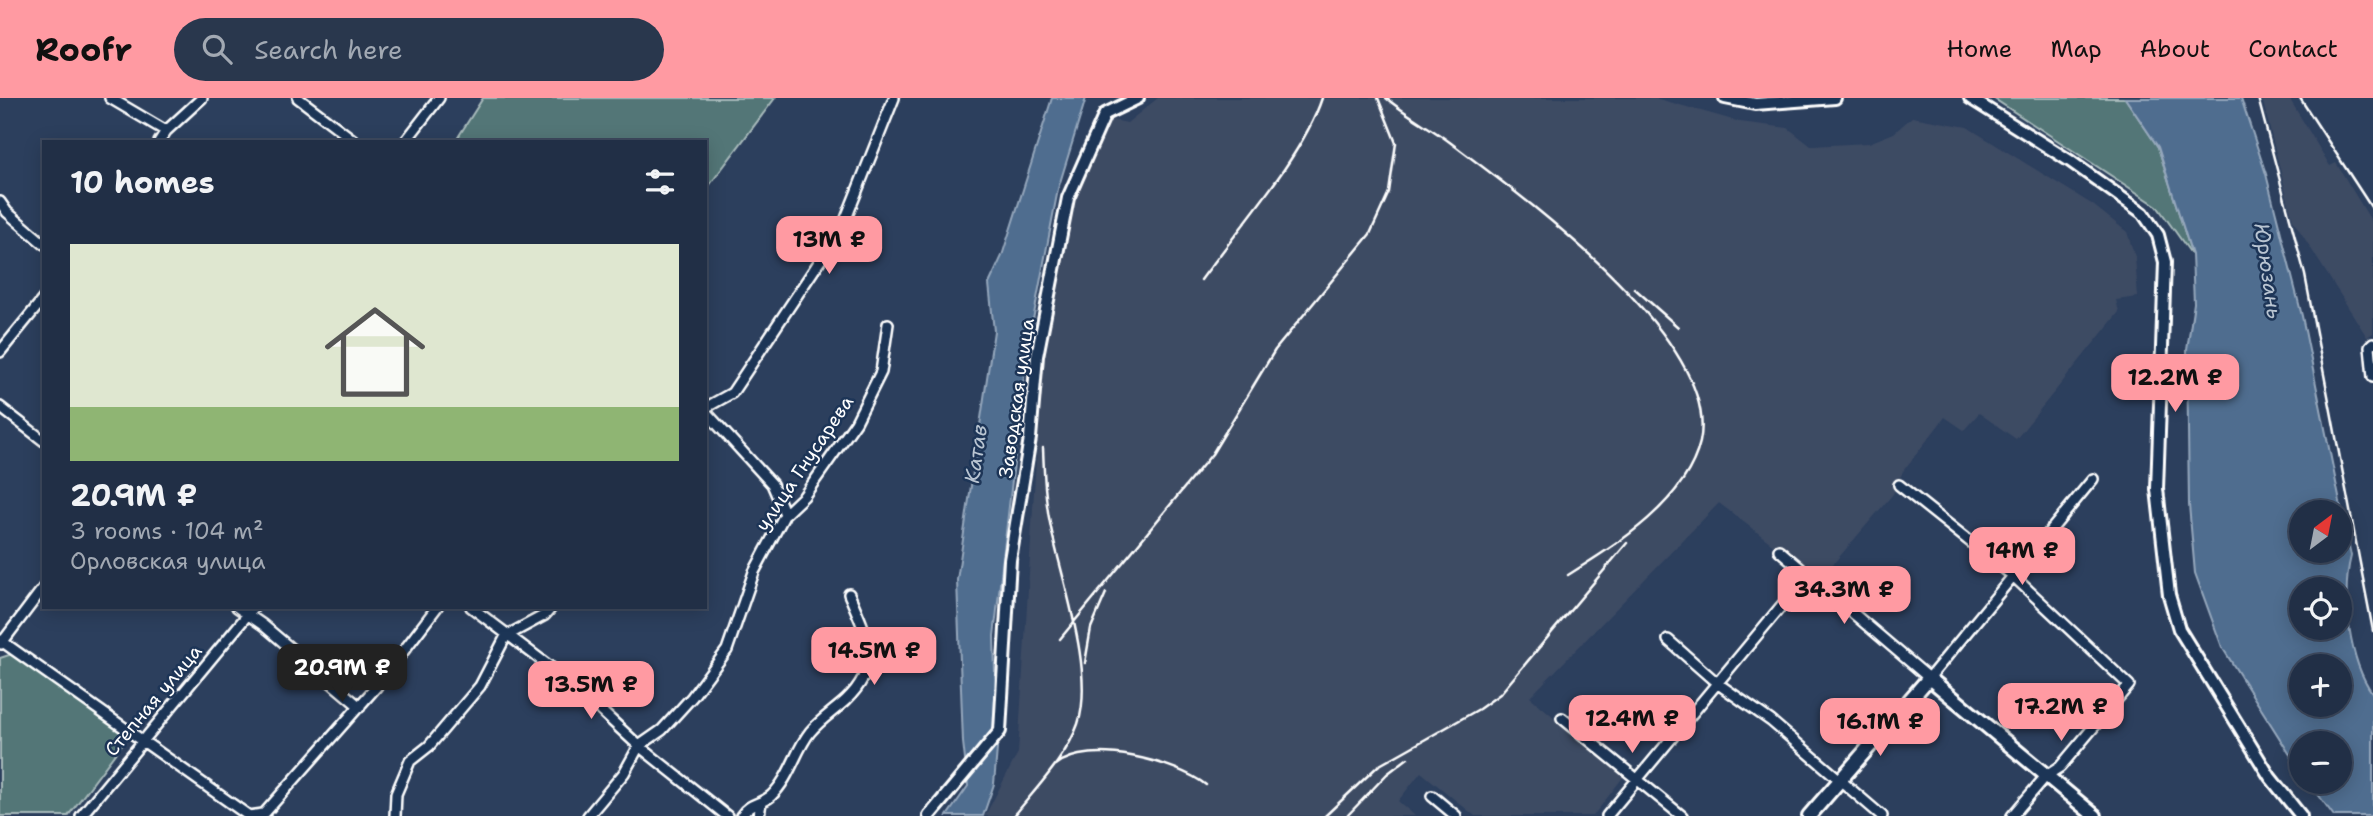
<!DOCTYPE html>
<html lang="en">
<head>
<meta charset="utf-8">
<style>
  :root { --surface:#212f46; --page:#29374d; --text:#f1f3f6; --muted:#a2a9b3; --line:#3e4a5f; --accent:#ff9aa2 }
  body { margin:0; font-family:"Shantell Sans",sans-serif; background:var(--page); color:var(--text); height:100vh; display:flex; flex-direction:column; font-size:26px; white-space:nowrap }
  * { box-sizing:border-box; margin:0 }
  p { font-size:23px; color:var(--muted) }
  .icon { flex:none; width:38px; height:38px; fill:none; stroke:currentColor; stroke-width:2; stroke-linecap:round; stroke-linejoin:round }
  .map { position:relative; flex:1; overflow:hidden }
  .details { position:absolute; left:42px; top:42px; width:665px; height:469px; display:flex; flex-direction:column; background:var(--surface); border-radius:0px; box-shadow:0 4px 18px #0003,0 0 0 2px var(--line) }
  .details>* { flex:none }
  .needle { width:46px; rotate:32deg }
  .buttons { position:absolute; left:2289px; top:402px; display:grid; gap:14px }
  .buttons a { display:grid; place-items:center; width:63px; height:63px; border-radius:50%; background:var(--surface); box-shadow:0 4px 18px #0003,0 0 0 2px var(--line); font-size:35px }
  .price { position:absolute; translate:-50% -60px; padding:0 16px; border-radius:14px; background:var(--accent); color:#111; font-size:23px; line-height:46px; filter:drop-shadow(0 2px 4px #0008) }
  .price::after { content:''; position:absolute; left:50%; top:42px; width:21px; height:16px; margin-left:-10px; background:inherit; clip-path:polygon(0 0,100% 0,50% 100%) }
  .price.active { background:#222; color:#fff }
  ul { padding:0; list-style:none }
  li { display:grid; align-content:center; gap:14px; height:371px; padding:0 28px }
  li+li { border-top:2px solid var(--line) }
  li span { display:grid; place-items:center; height:217px; border-radius:0px; color:#555 }
  li>.icon { margin-inline-start:auto }
  span .icon { width:126px; height:126px; fill:#fffc; stroke-width:1 }
  li b { font-size:30px }
  h2 { display:flex; justify-content:space-between; align-items:center; height:84px; padding:0 28px; font-size:30px }
  header { display:flex; align-items:center; gap:42px; box-sizing:border-box; height:98px; padding:0 35px; background:var(--accent); color:#111 }
  header strong { font-size:33px }
  nav { display:flex; gap:38px; margin-inline-start:auto; font-size:24px }
  .search { width:490px; height:63px; background:var(--page); display:flex; align-items:center; gap:18px; box-sizing:border-box; padding:0 24px; border-radius:38px; color:var(--muted); font-size:26px }
  .map>svg:first-child { display:block }
  .built { fill:#3e4b64 }
  .green { fill:#527677; stroke:#a8babb; stroke-width:2 }
  .water { fill:#4f6d8f; stroke:#95a7bc; stroke-width:2; fill-rule:evenodd }
  .lines { fill:none; stroke-linecap:round; stroke-linejoin:round }
  .minor-casing { stroke:#fff; stroke-width:14 }
  .tertiary-casing { stroke:#fff; stroke-width:16 }
  .secondary-casing { stroke:#fff; stroke-width:18 }
  .minor { stroke:#1d3557; stroke-width:9 }
  .tertiary { stroke:#1d3557; stroke-width:10 }
  .secondary { stroke:#1d3557; stroke-width:12 }
  .rail { stroke:#fff; stroke-width:2.5 }
  .labels { text-anchor:middle; stroke-width:5; stroke-linejoin:round; paint-order:stroke }
  .street-label { font-size:19px; fill:#fff; stroke:#1d3557 }
  .water-label { font-size:21px; font-style:italic; fill:#b9c5d2; stroke:#1d3557 }
</style>
</head>
<body>
<header>
<strong>Roofr</strong>
<div class="search"><svg class="icon" aria-label="search" viewBox="0 0 24 24"><circle cx="10" cy="10" r="6"/><path d="M15 15l6 6"/></svg>Search here</div>
<nav><a>Home</a><a>Map</a><a>About</a><a>Contact</a></nav>
</header>
<div class="map">
<svg width="2373" height="718" viewBox="0 0 2373 718">
  <rect width="100%" height="100%" fill="#2c3f5d"/>
  <filter id="ink" filterUnits="userSpaceOnUse"><feTurbulence type="fractalNoise" baseFrequency=".0143" numOctaves="2"/><feDisplacementMap in="SourceGraphic" scale="14" xChannelSelector="R" yChannelSelector="G"/><feConvolveMatrix kernelMatrix="1 2 1 2 8 2 1 2 1" color-interpolation-filters="sRGB"/></filter>
  <g filter="url(#ink)">
    <path class="built" d="M 1158,0 L 1655,0 L 1740,24 L 1788,30 L 1811,48 L 1869,45 L 1894,35 L 1912,19 L 1967,29 L 2093,107 L 2127,134 L 2135,159 L 2138,199 L 2116,202 L 2119,214 L 2016,341 L 1979,315 L 1964,332 L 1945,319 L 1903,373 L 1893,396 L 1822,479 L 1797,465 L 1719,405 L 1530,599 L 1624,678 L 1593,718 L 1475,718 L 1421,674 L 1398,703 L 1415,718 L 985,718 L 1018,655 L 1042,264 L 1078,87 L 1106,26 L 1113,22 L 1127,25 Z
      M 2262,0 L 2289,0 L 2330,68 L 2336,65 L 2373,126 L 2373,235 L 2367,239 L 2293,122 Z"/>
    <path class="green" d="M 483,0 L 775,0 L 705,93 L 705,44 L 455,44 Z
      M 1993,0 L 2125,0 L 2158,49 L 2192,157 L 2157,108 Z
      M 15,555 L 122,633 L 123,645 L 68,718 L 0,718 L 0,560 Z"/>
    <path class="water" d="M 1052,0 L 1086,0 L 1058,91 L 1027,253 L 994,538 L 997,651 L 994,686 L 983,718 L 947,718 L 968,688 L 963,644 L 957,482 L 994,233 L 989,186 L 1002,158 Z
      M 2125,0 L 2241,0 L 2266,76 L 2302,218 L 2351,458 C 2341,497 2349,563 2373,596 L 2373,718 L 2334,718 L 2309,684 L 2340,684 L 2340,646 L 2301,646 L 2301,674 L 2222,549 L 2195,475 L 2189,407 L 2187,252 L 2194,205 L 2192,157 L 2158,49 ZM 2301,415 L 2340,415 L 2340,453 L 2301,453 ZM 2301,492 L 2340,492 L 2340,530 L 2301,530 ZM 2301,569 L 2340,569 L 2340,607 L 2301,607 Z"/>
    <g class="lines">
      <g class="minor-casing">
        <path id="minor" d="M 110,0 L 166,33
          M 298,0 L 356,44
          M 159,44 L 166,33 L 202,0
          M 405,44 L 439,0
          M 0,104 L 7,114 L 44,146
          M 2373,245 L 2370,248 L 2373,279
          M 0,254 L 44,200
          M 0,309 L 44,343
          M 705,310 L 732,295 L 843,128 L 894,0
          M 705,313 L 772,386 L 785,416
          M 1899,387 L 2012,477 L 2129,587 L 2060,669 L 2046,678 L 2012,718
          M 1779,452 L 1929,580 L 2093,381
          M 237,509 L 263,527 L 360,609
          M 471,509 L 569,583 L 639,648 L 727,718
          M 0,542 L 249,718 L 263,716
          M 1668,542 L 1717,585 L 1771,623 L 1882,718
          M 1,546 L 44,489
          M 1562,620 L 1682,718
          M 1432,698 L 1456,718
          M 81,718 L 254,509
          M 262,718 L 377,588 L 437,509
          M 395,718 L 396,696 L 410,663 L 429,648 L 480,588 L 506,538 L 545,517 L 552,509
          M 588,718 L 624,675 L 639,648 L 662,632 L 692,599 L 727,552 L 754,474 L 785,416 L 804,398 L 856,324 L 881,274 L 888,226
          M 741,718 C 749,705 760,707 771,698 C 790,680 795,653 810,634 C 821,621 834,613 846,602 C 884,566 866,536 849,496
          M 759,718 L 761,704
          M 1607,718 L 1807,477"/>
      </g>
      <g class="tertiary-casing">
        <path id="tertiary" d="M 1725,0 L 1755,6 L 1835,0
          M 1970,0 L 2070,63 L 2143,115 L 2158,137 L 2165,164 L 2157,391 L 2169,497 L 2179,531 L 2270,679 L 2301,718
          M 929,718 L 1000,633 L 1010,462 L 1030,340 L 1037,258 L 1068,100 L 1105,16 L 1138,0"/>
      </g>
      <g class="secondary-casing">
        <path id="secondary" d="M 1809,718 L 1929,580 L 2095,718"/>
      </g>
      <use href="#minor" class="minor"/>
      <use href="#tertiary" class="tertiary"/>
      <use href="#secondary" class="secondary"/>
      <path class="rail" d="M 1386,0 C 1406,17 1430,29 1451,45 C 1523,99 1722,243 1700,344 C 1686,404 1616,447 1568,477
        M 2258,0 L 2305,177 L 2373,533
        M 2300,0 L 2373,112
        M 1201,182 C 1238,131 1303,58 1322,0
        M 1634,190 L 1678,229
        M 1060,541 L 1212,356 L 1275,252 L 1370,136 L 1389,94 L 1396,45 L 1378,0
        M 1085,565 L 1091,530 L 1106,495
        M 1056,667 C 1089,640 1177,664 1206,687
        M 1014,718 C 1036,690 1066,660 1078,626 C 1095,575 1062,482 1051,430 C 1045,403 1044,377 1043,350
        M 1325,718 L 1378,668 L 1479,611 L 1500,596 L 1627,445
        M 1347,718 L 1387,676 L 1408,660"/>
    </g>
  </g>
  <g class="labels">
    <g class="street-label">
      <text transform="translate(1016 300) rotate(-82)" y="7">Заводская улица</text>
      <text transform="translate(804 365) rotate(-56)" y="7">улица Гнусарева</text>
      <text transform="translate(153 602) rotate(-50)" y="7">Степная улица</text>
    </g>
    <g class="water-label">
      <text transform="translate(2268 173) rotate(82)" y="7">Юрюзань</text>
      <text transform="translate(976 356) rotate(-82)" y="7">Катав</text>
    </g>
  </g>
</svg>
<div class="buttons">
<a><svg class="needle" viewBox="-14 -14 28 28"><path d="M0-13l5 13h-10z" fill="#e53935"/><path d="M0 13l5-13h-10z" fill="#a2a9b3"/></svg></a>
<a><svg class="icon" aria-label="locate" viewBox="0 0 24 24"><circle cx="12" cy="12" r="6"/><path d="M12 2v4M12 18v4M2 12h4M18 12h4"/></svg></a>
<a>+</a>
<a>−</a>
</div>
<b class="price" style="left:829px;top:178px">13M ₽</b>
<b class="price" style="left:2175px;top:316px">12.2M ₽</b>
<b class="price" style="left:2022px;top:489px">14M ₽</b>
<b class="price" style="left:1844px;top:528px">34.3M ₽</b>
<b class="price" style="left:874px;top:589px">14.5M ₽</b>
<b class="price active" style="left:342px;top:606px">20.9M ₽</b>
<b class="price" style="left:591px;top:623px">13.5M ₽</b>
<b class="price" style="left:2061px;top:645px">17.2M ₽</b>
<b class="price" style="left:1632px;top:657px">12.4M ₽</b>
<b class="price" style="left:1880px;top:660px">16.1M ₽</b>
<section class="details">
<h2>10 homes<svg class="icon" aria-label="filters" viewBox="0 0 24 24"><path d="M4 7h16M4 17h16"/><circle cx="9" cy="7" r="2"/><circle cx="15" cy="17" r="2"/></svg></h2>
<ul>
<li><span style="background:linear-gradient(#dfe7d0 75%,#8fb573 0)"><svg class="icon" aria-label="home" viewBox="0 0 24 24"><path d="M3 11l9-7 9 7M6 9v11h12V9"/></svg></span><div><b>20.9M ₽</b><p>3 rooms · 104 m²</p><p>Орловская улица</p></div></li>
</ul>
</section>
</div>
</body>
</html>
